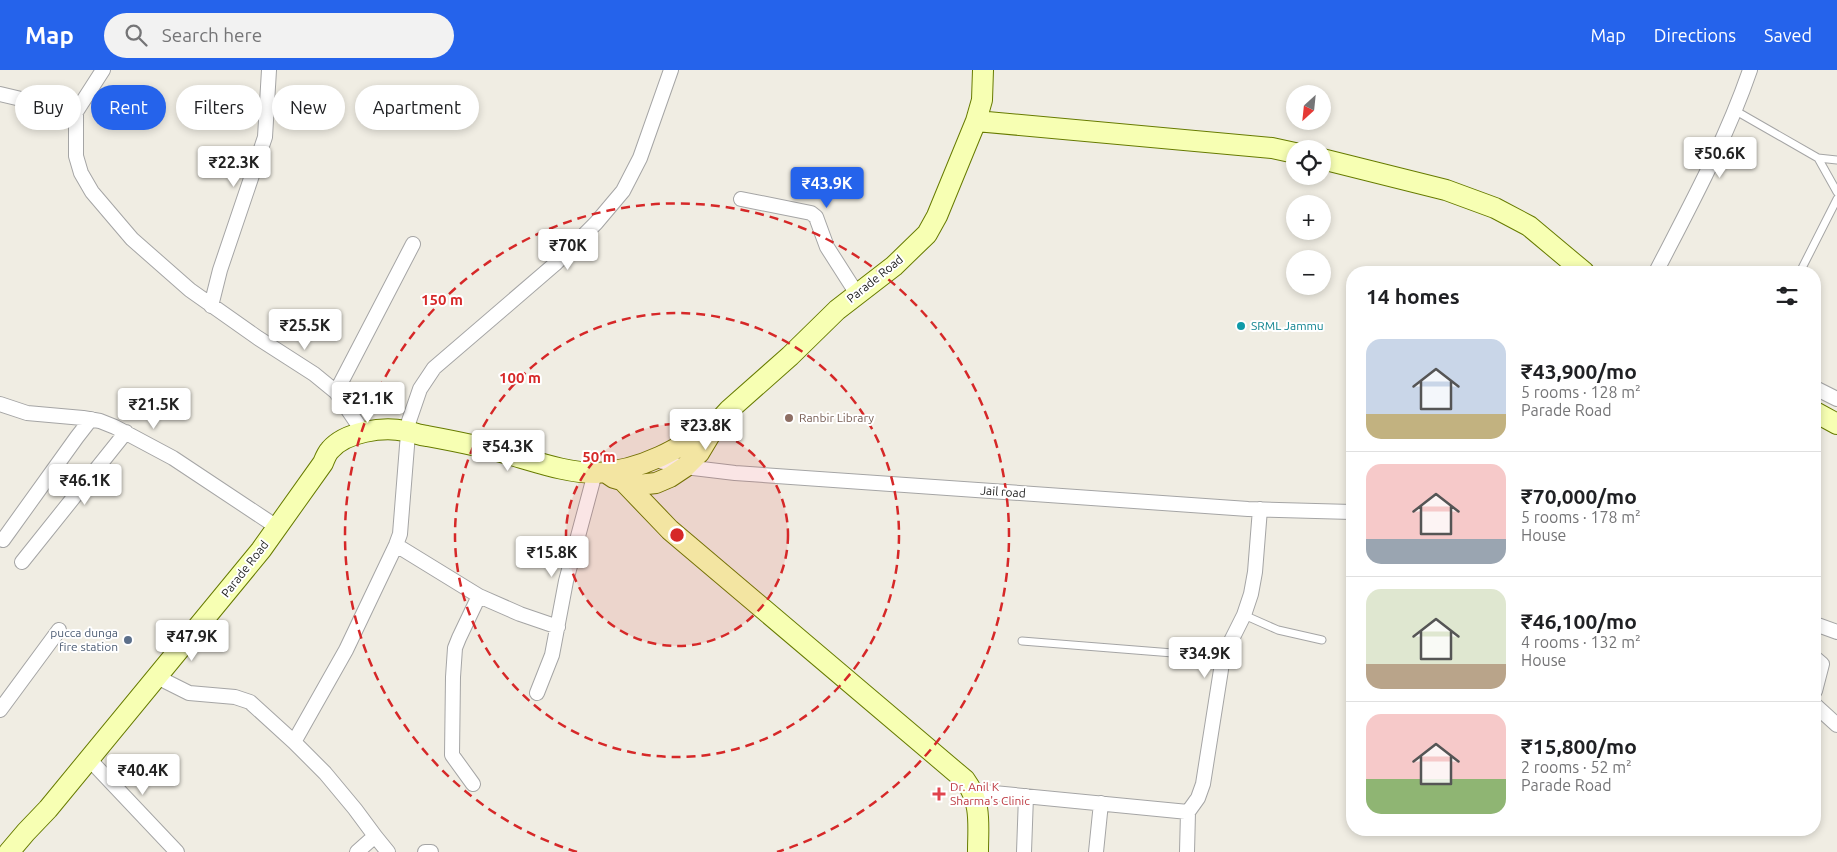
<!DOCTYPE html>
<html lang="en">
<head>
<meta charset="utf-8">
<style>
  :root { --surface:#fff; --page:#f2f2f2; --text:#202124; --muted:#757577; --line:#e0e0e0; --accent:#2563eb }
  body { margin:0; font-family:Ubuntu,sans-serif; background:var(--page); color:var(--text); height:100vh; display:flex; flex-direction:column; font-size:19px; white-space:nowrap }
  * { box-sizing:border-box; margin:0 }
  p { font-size:16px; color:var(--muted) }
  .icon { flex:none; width:28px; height:28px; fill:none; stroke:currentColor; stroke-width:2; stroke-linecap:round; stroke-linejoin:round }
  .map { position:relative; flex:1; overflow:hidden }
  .details { position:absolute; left:1346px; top:196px; width:475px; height:570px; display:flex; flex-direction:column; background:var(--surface); border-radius:20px; box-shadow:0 2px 8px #0003 }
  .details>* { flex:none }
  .top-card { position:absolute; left:15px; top:15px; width:475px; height:45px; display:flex; gap:10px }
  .needle { width:32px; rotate:207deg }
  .fabs { position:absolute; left:1286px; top:15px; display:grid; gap:10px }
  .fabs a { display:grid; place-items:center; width:45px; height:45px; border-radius:50%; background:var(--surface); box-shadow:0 2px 8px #0003; font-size:25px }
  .price { position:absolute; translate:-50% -42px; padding:0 11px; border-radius:5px; background:#fff; color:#222; font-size:16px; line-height:32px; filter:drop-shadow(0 1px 2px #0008) }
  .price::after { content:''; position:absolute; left:50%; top:30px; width:15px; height:11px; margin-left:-8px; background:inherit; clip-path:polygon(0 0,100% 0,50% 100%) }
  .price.current { background:var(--accent); color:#fff }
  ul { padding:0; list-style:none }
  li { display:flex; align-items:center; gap:15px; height:125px; padding:0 20px }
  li+li { border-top:1px solid var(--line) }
  li span { display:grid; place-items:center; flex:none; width:140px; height:100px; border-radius:15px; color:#555 }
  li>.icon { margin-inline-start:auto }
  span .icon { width:60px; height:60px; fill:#fffc; stroke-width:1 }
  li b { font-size:21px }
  h2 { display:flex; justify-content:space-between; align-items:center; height:60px; padding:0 20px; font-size:21px }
  .chip { padding:0 18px; border-radius:22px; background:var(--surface); box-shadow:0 2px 8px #0003; font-size:18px; line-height:45px }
  .chip.current { background:var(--accent); color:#fff }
  header { display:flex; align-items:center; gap:30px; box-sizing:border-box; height:70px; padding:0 25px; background:var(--accent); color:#fff }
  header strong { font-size:24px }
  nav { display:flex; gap:28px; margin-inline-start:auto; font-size:18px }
  .search { width:350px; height:45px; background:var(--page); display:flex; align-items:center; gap:12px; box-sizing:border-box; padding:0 18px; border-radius:28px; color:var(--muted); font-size:19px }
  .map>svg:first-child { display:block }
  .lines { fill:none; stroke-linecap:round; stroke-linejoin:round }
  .lane-casing { stroke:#a5a5a5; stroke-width:9 }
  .street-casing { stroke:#a5a5a5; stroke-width:16 }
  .secondary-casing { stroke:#677b00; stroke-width:22 }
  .lane { stroke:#fff; stroke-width:7 }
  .street { stroke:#fff; stroke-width:14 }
  .secondary { stroke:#f7ffb3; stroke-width:20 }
  .ring { fill:none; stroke:#d62828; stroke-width:2.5; stroke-dasharray:9 6 }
  .culture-dot { fill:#0f9aa8; stroke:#fff; stroke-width:2 }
  .education-dot { fill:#8d6e63; stroke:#fff; stroke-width:2 }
  .service-dot { fill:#5c6f8a; stroke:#fff; stroke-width:2 }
  .health-dot { fill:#e0444e; stroke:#fff; stroke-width:2 }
  .labels { text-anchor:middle; stroke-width:4; stroke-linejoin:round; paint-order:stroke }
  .street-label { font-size:12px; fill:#1e1e1e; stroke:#fff }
  .culture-label { font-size:12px; fill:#0d838f; stroke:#fff; text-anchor:start }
  .education-label { font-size:12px; fill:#785e54; stroke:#fff; text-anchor:start }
  .service-label { font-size:12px; fill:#4e5e75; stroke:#fff; text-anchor:end }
  .health-label { font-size:12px; fill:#be3a42; stroke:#fff; text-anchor:start }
  .centre { fill:#d62828; stroke:#fff; stroke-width:2.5 }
  .ring-label { font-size:15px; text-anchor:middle; font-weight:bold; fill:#d62828; stroke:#fff; stroke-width:4; stroke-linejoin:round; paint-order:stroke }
</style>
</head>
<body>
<header>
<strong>Map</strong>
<div class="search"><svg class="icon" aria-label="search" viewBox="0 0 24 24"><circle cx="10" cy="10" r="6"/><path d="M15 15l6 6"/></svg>Search here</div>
<nav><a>Map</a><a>Directions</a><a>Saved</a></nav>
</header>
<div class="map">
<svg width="1837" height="782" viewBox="0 0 1837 782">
  <rect width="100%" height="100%" fill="#f0ede3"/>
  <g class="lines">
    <g class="lane-casing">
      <path id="lane" d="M 1736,41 L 1818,88 L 1837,90
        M 1818,88 L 1837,122
        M 1800,202 L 1837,129
        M 1244,545 L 1278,560 L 1322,570
        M 1022,571 L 1223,587"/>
    </g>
    <g class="street-casing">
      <path id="street" d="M 103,0 L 76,42 L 76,86 L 81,103 L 92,122 L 132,169 L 190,220 L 258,268 L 314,304 L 336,322 L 363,362
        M 0,24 L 76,42
        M 741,129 L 811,143 L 816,147 L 827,177 L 857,224
        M 1656,202 C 1690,136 1726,70 1750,0
        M 211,236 L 220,200 L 265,67 L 269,0
        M 1815,318 L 1837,329
        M 336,322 L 413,174
        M 0,334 L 27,343 L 83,348 L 100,351 L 115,357 L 173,388 L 277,457
        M 655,390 L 685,397 L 735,403 L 1248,439 L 1352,442
        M 3,470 L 77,367 L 91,349
        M 396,475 L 479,526 L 520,544 L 558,557
        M 22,492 L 126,362
        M 1815,554 L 1837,562
        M 1815,588 L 1822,594 L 1815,621
        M 157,607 L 189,623 L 235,627 L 250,632 L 294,672 L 325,703 L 355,739 L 375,766 L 357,782
        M 537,623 L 552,585 L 566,511 L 595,403
        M 1815,635 L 1837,655
        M 0,640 L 59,560
        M 294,672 L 346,580 L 396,475 L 400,464 L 409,351 L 420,319 L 434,298 L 555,194 L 596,153 L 623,121 L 640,88 L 671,0
        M 89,689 L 177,782
        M 473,714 L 452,685 L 453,607 L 455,578 L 459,568 L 479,526
        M 973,721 L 1188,742
        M 375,766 L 388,782
        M 425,782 L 431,782
        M 1024,782 L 1026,726
        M 1096,782 L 1101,733
        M 1187,782 L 1188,742 L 1198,728 L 1203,714 L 1223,587 L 1244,545 L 1251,524 L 1255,502 L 1260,439"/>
    </g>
    <g class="secondary-casing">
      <path id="secondary" d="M 976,51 L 1272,78 L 1295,83
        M 1322,89 L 1446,120 L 1495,138 L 1529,156 L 1584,202
        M 1815,342 L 1837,354
        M 605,402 L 614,408 L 638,415 L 656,413 L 670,407 L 685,397 L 699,383 L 717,353 L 729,340 L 790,286 L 837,240 L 894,196 L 927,164 L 937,146 L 976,51 L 982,30 L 983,0
        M 624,412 L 670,460 L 965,710 C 982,733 978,755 978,782
        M 9,782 L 26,762 L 48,739 L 261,480 L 323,393 C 325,388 327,383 330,380 C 345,362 383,356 405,361 C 412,362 419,365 427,366 C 454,371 481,376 508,384 C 537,392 567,403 596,403 C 642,401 680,378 717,353"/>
    </g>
    <use href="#lane" class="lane"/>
    <use href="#street" class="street"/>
    <use href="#secondary" class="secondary"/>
  </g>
  <circle cx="677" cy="465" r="111" fill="#d62828" fill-opacity=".12"/>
  <g class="ring">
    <circle cx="677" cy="465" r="111"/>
    <circle cx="677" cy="465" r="222"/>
    <path d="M577 782A332 332 0 1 1 777 782"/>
  </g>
  <circle class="culture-dot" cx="1241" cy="256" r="5"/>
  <circle class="education-dot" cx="789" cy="348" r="5"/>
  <circle class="service-dot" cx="128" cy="570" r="5"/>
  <path class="health-dot" d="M936.5 716.5h5v5h5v5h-5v5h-5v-5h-5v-5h5z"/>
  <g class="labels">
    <g class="street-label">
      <text transform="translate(875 209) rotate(-39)" y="4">Parade Road</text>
      <text transform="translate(1003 422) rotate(4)" y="4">Jail road</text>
      <text transform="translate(245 499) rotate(-52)" y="4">Parade Road</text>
    </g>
    <g class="culture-label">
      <text x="1251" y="260">SRML Jammu</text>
    </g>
    <g class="education-label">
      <text x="799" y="352">Ranbir Library</text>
    </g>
    <g class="service-label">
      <text x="118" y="567">pucca dunga<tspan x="118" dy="14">fire station</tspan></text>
    </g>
    <g class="health-label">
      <text x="950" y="721">Dr. Anil K<tspan x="950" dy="14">Sharma's Clinic</tspan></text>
    </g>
  </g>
  <circle cx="677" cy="465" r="8" class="centre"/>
  <g class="ring-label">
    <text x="442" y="235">150 m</text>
    <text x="520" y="313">100 m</text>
    <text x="599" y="392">50 m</text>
  </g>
</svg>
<div class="fabs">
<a><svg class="needle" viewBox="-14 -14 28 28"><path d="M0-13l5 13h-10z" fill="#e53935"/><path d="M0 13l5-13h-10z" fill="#757577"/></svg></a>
<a><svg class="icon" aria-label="locate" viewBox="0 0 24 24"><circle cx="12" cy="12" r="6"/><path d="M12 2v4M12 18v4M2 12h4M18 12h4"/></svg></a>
<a>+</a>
<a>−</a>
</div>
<b class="price" style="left:1720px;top:109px">₹50.6K</b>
<b class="price" style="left:234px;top:118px">₹22.3K</b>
<b class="price current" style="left:827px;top:139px">₹43.9K</b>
<b class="price" style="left:568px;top:201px">₹70K</b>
<b class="price" style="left:305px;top:281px">₹25.5K</b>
<b class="price" style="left:368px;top:354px">₹21.1K</b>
<b class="price" style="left:154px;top:360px">₹21.5K</b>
<b class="price" style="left:706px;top:381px">₹23.8K</b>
<b class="price" style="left:508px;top:402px">₹54.3K</b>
<b class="price" style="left:85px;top:436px">₹46.1K</b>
<b class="price" style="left:552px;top:508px">₹15.8K</b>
<b class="price" style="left:192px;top:592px">₹47.9K</b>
<b class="price" style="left:1205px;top:609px">₹34.9K</b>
<b class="price" style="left:143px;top:726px">₹40.4K</b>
<div class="top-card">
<a class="chip">Buy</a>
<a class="chip current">Rent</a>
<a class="chip">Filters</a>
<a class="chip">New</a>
<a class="chip">Apartment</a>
</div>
<section class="details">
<h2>14 homes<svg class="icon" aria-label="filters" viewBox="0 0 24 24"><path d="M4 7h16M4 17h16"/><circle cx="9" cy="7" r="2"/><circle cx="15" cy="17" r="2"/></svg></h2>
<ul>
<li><span style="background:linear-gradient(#c9d6e8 75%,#c2b280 0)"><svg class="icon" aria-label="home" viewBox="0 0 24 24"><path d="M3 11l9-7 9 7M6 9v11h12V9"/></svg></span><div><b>₹43,900/mo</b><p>5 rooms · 128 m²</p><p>Parade Road</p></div></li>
<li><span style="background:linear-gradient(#f6c9c9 75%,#9aa5b1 0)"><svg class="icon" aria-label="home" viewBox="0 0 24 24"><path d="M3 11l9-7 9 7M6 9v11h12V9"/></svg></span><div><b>₹70,000/mo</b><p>5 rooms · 178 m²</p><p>House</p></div></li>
<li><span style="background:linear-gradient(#dfe7d0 75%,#b9a48a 0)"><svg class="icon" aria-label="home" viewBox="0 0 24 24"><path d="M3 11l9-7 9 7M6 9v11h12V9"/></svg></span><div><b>₹46,100/mo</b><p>4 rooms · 132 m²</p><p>House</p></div></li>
<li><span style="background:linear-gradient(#f6c9c9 65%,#8fb573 0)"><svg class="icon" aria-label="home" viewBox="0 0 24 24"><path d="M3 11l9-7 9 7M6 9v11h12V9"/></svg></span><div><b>₹15,800/mo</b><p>2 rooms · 52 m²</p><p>Parade Road</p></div></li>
</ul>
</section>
</div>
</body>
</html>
